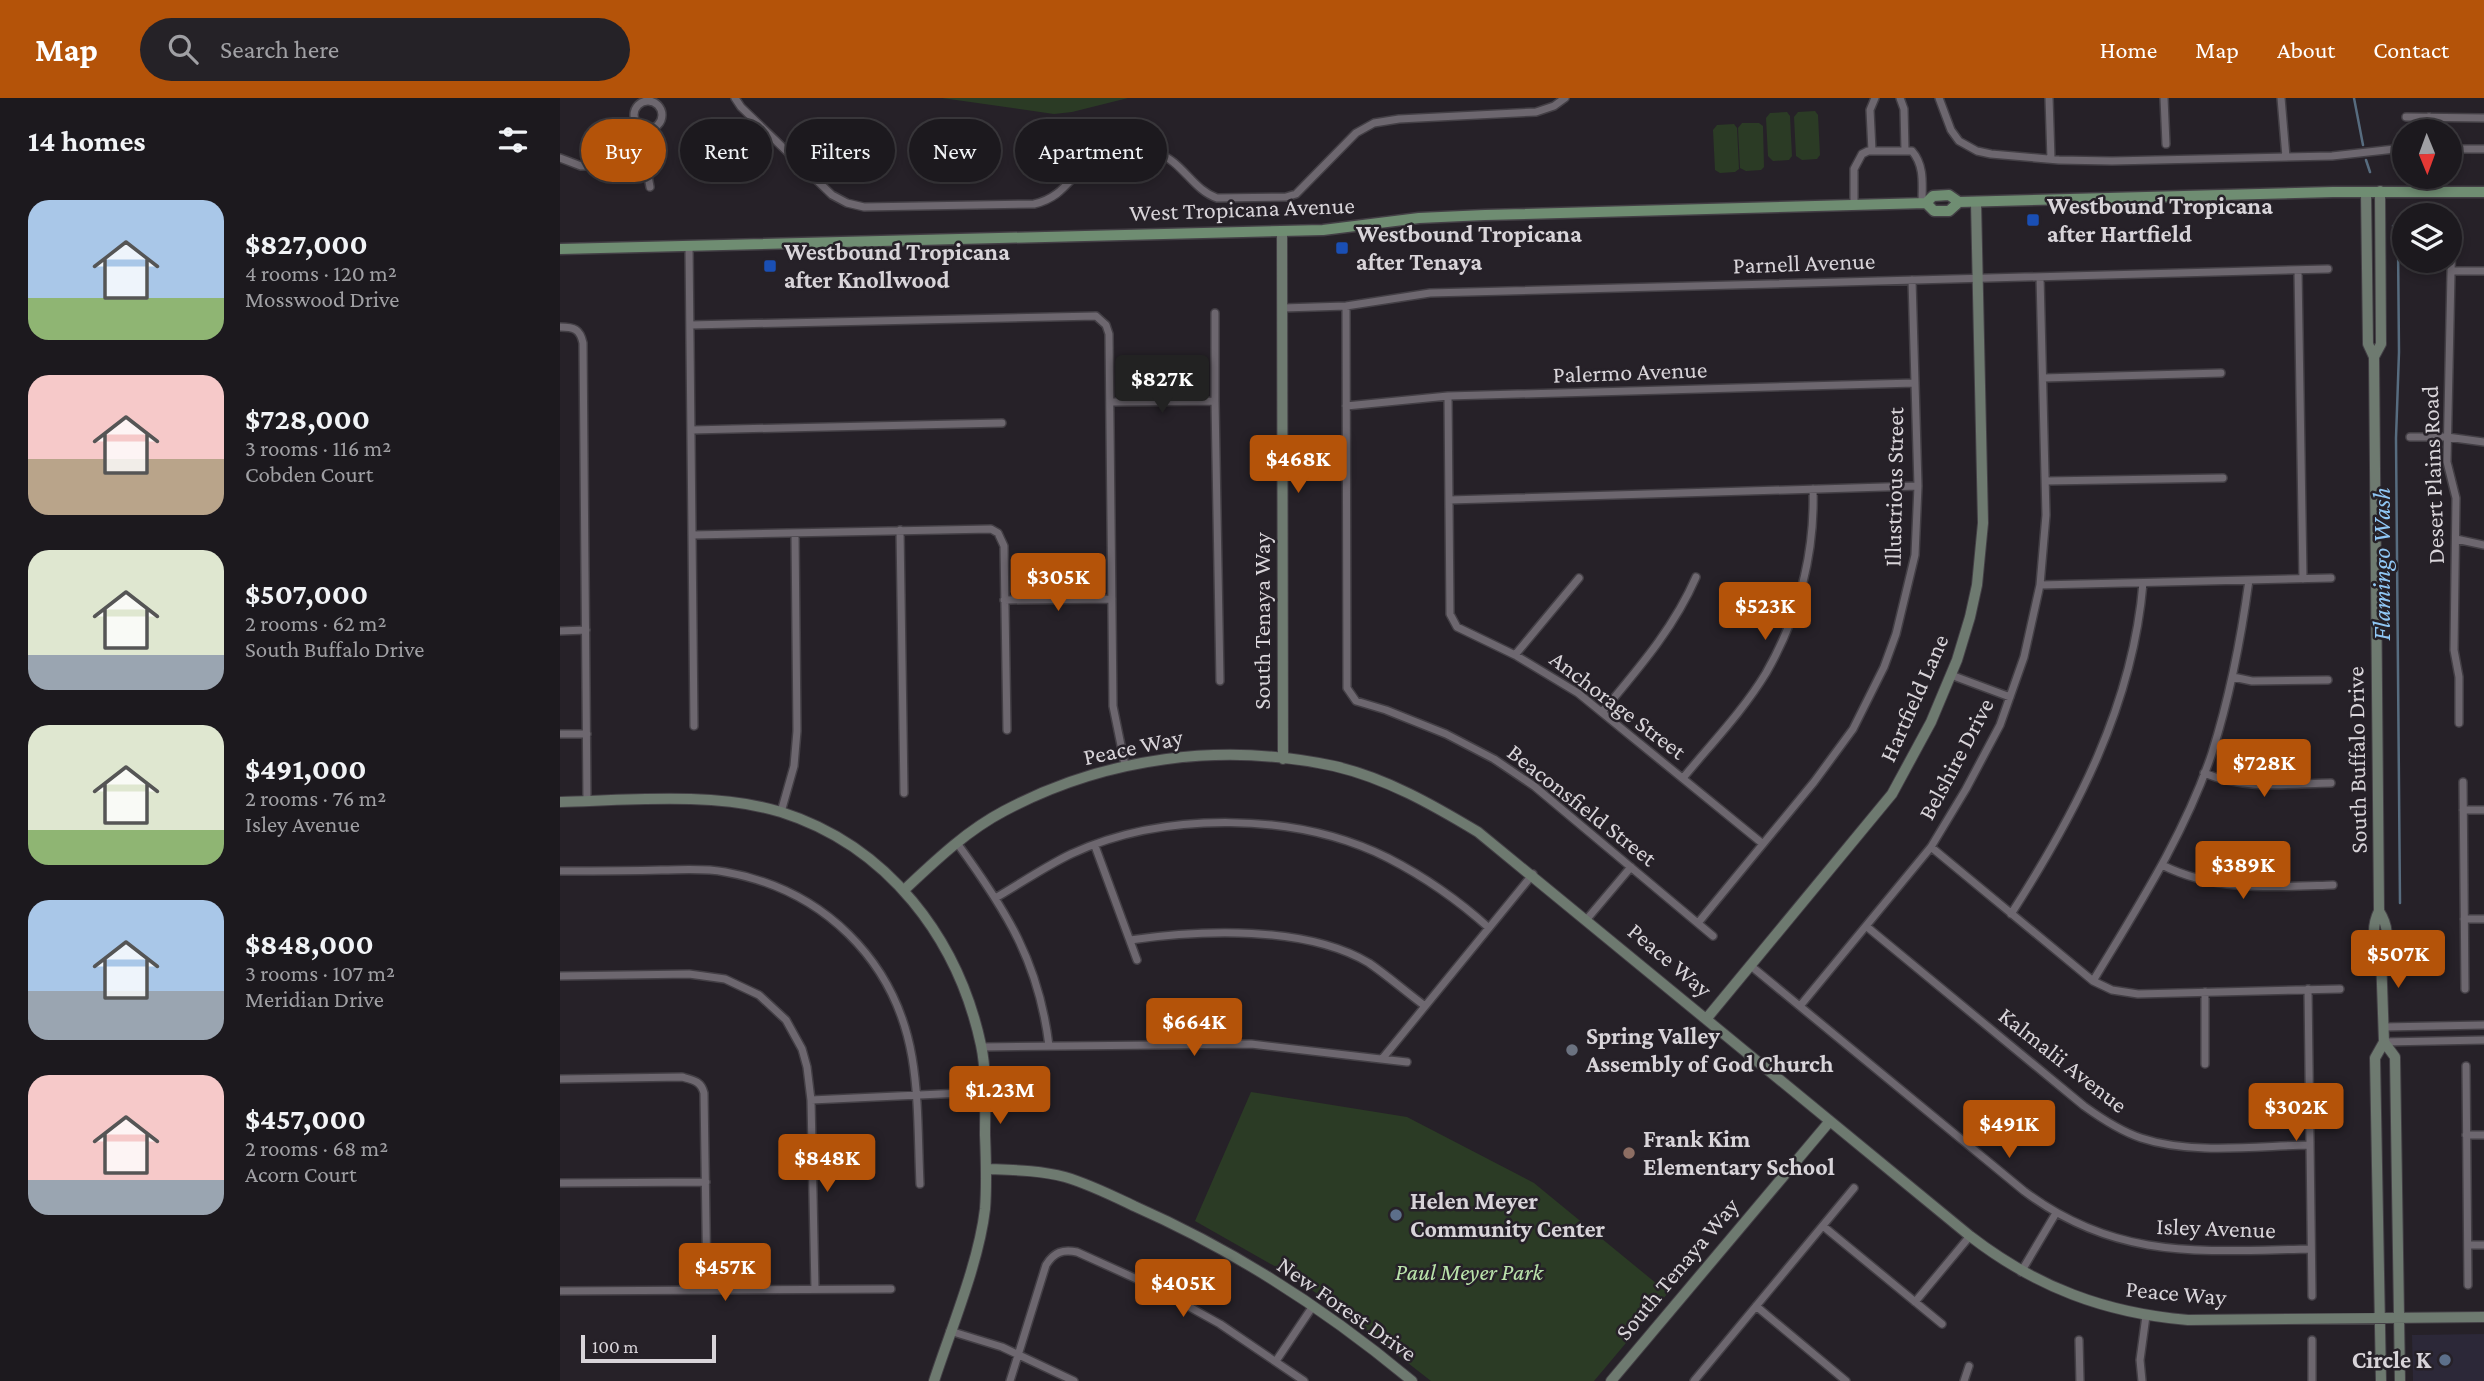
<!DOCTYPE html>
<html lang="en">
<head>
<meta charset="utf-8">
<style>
  :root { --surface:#1c191e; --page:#252227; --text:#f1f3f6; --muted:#a0a0a4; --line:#3a383c; --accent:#b45309 }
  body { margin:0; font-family:"Crimson Pro",serif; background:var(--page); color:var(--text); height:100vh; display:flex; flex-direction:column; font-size:26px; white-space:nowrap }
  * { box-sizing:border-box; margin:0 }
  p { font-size:23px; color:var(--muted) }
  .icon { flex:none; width:38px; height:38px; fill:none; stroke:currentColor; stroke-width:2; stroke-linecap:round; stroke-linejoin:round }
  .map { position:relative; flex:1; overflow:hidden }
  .side { display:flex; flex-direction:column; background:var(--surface); width:560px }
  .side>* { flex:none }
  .guide { position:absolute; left:21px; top:21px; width:665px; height:63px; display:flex; gap:14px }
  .needle { width:46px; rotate:179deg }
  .buttons { position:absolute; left:1832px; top:21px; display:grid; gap:14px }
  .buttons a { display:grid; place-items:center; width:70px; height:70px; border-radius:50%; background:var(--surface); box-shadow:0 4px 10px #0003,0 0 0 2px var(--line); font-size:35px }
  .scale { position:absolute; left:21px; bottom:18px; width:135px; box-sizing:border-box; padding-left:7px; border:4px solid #d8d4d9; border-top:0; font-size:19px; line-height:24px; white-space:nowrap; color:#d8d4d9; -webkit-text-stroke:5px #262128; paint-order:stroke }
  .price { position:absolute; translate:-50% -60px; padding:0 16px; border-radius:7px; background:var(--accent); color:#fff; font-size:23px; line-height:46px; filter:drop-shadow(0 2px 4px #0008) }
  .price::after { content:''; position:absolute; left:50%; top:42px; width:21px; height:16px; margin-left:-10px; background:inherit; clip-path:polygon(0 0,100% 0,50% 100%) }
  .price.current { background:#222; color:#fff }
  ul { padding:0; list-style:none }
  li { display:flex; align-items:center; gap:21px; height:175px; padding:0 28px }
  li span { display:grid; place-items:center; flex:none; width:196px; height:140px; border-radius:21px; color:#555 }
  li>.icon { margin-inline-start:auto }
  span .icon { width:84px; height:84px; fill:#fffc; stroke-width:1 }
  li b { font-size:30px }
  h2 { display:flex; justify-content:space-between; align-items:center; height:84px; padding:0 28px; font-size:30px }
  .pill { padding:0 24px; border-radius:32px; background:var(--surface); box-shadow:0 4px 10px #0003,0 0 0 2px var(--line); font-size:24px; line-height:63px }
  .pill.current { background:var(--accent); color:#fff }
  header { display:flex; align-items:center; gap:42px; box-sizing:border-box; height:98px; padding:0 35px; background:var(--accent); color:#fff }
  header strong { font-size:33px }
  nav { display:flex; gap:38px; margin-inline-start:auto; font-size:24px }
  .search { width:490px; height:63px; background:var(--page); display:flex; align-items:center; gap:18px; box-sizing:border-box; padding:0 24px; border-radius:38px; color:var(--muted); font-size:26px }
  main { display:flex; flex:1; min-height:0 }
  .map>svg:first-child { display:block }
  .commercial { fill:#2c2838 }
  .green { fill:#2b3b25 }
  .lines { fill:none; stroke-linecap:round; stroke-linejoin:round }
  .stream { stroke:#576c7f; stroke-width:2.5 }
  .street-casing { stroke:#433f45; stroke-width:10 }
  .secondary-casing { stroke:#433f45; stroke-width:12 }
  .primary-casing { stroke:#433f45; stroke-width:13 }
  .street { stroke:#6d676f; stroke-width:7 }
  .secondary { stroke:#6e7a70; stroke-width:10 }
  .primary { stroke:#6f8d72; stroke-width:10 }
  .transit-dot { fill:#1a4fb4; stroke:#262128; stroke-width:2.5 }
  .worship-dot { fill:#6b7280; stroke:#262128; stroke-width:2.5 }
  .education-dot { fill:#8d6e63; stroke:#262128; stroke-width:2.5 }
  .service-dot { fill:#5c6f8a; stroke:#262128; stroke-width:2.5 }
  .labels { text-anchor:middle; stroke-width:5; stroke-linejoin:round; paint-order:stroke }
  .poi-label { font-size:24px; font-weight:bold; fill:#d8d4d9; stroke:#262128; text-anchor:start }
  .street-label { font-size:24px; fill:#d8d4d9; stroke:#262128 }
  .park-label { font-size:24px; font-style:italic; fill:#bae3ab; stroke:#262128 }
  .water-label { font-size:26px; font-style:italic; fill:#90c7f5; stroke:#262128 }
</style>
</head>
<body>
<header>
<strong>Map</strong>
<div class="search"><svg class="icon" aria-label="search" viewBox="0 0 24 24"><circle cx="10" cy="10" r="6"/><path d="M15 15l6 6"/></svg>Search here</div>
<nav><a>Home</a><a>Map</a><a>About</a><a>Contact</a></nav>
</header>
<main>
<section class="side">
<h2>14 homes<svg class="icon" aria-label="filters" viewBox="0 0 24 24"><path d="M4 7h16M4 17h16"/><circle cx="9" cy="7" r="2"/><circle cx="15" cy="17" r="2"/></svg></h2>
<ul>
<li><span style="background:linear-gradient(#a9c7e8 70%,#8fb573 0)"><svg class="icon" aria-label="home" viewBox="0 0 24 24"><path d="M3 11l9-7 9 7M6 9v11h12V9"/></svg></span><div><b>$827,000</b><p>4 rooms · 120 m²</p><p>Mosswood Drive</p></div></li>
<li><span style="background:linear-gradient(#f6c9c9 60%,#b9a48a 0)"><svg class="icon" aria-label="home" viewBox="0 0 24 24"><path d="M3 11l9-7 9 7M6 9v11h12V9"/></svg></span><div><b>$728,000</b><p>3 rooms · 116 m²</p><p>Cobden Court</p></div></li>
<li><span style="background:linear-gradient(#dfe7d0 75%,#9aa5b1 0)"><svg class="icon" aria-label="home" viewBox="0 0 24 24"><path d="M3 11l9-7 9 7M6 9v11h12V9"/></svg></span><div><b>$507,000</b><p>2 rooms · 62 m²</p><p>South Buffalo Drive</p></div></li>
<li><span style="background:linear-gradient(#dfe7d0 75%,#8fb573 0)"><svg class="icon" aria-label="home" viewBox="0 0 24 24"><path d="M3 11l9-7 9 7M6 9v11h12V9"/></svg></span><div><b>$491,000</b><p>2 rooms · 76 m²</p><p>Isley Avenue</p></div></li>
<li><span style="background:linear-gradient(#a9c7e8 65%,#9aa5b1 0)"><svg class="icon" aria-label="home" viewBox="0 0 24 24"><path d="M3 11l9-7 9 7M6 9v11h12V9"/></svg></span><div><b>$848,000</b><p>3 rooms · 107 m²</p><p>Meridian Drive</p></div></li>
<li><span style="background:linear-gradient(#f6c9c9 75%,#9aa5b1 0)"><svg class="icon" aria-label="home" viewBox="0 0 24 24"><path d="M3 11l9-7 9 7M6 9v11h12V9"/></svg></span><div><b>$457,000</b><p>2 rooms · 68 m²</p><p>Acorn Court</p></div></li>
</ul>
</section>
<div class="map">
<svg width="1924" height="1283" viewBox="0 0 1924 1283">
  <rect width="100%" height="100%" fill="#262128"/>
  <path class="commercial" d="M 1924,1236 L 1924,1283 L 1853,1283 L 1852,1237 Z"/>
  <path class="green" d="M 382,0 L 568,0 L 512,14 L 494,16 Z
    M 1255,13 L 1258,17 L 1260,57 L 1257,61 L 1242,62 L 1236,58 L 1234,19 L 1238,14 Z
    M 1227,14 L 1230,18 L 1232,58 L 1229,62 L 1213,63 L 1208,58 L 1206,20 L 1210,15 Z
    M 1182,25 L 1199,25 L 1203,28 L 1204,69 L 1201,72 L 1186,73 L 1180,70 L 1178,30 Z
    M 1174,26 L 1177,30 L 1179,71 L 1175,74 L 1160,75 L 1155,72 L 1153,32 L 1157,27 Z
    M 691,994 L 847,1019 L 974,1085 L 1108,1195 L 1034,1283 L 871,1283 L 771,1205 L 725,1174 L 635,1123 Z"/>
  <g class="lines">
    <path class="stream" d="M 1794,0 L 1803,47
      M 1806,62 L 1810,74
      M 1833,128 L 1838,145 L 1839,254 L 1836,340 L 1840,805"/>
    <g class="street-casing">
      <path id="street" d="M 175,0 L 181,9 L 272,97 L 287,105 L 304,109 L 474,106 C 516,97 512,56 565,53 C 575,53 586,52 597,55 C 622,63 633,92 657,100 L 726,99 L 736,96 L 796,35 L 814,25 L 839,21 L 976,14 L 994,8 L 1005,0
        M 1340,0 L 1344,11 L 1345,52
        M 1379,0 L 1391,32 L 1399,43 L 1417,53 L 1431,56 L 1499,62 L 1552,63 L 1772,58 L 1844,50
        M 1489,0 L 1491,61
        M 1604,0 L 1606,46
        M 1721,0 L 1726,59
        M74 17a14 14 0 1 1 28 0a14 14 0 1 1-28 0Z
        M 1846,19 L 1924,20
        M 1869,19 L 1869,33
        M 88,31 L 86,67 L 90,89
        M 1890,51 L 1924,51
        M 1312,53 L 1310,12 L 1315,0
        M 0,60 L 21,68 L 86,67
        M 1294,107 L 1294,71 L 1302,56 L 1308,53 L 1352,53 C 1365,68 1362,87 1362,105
        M 1892,128 L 1887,364 L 1896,400 L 1894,552 L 1899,579 L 1899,625
        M 129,148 L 134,628
        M 1738,172 L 1743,481
        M 1891,173 L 1924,173
        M 786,208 L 787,590 L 796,603 L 826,612 L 886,636 L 934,661 L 974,688 L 1153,838
        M 723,210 L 786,208 L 870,195 L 1768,171
        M 655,215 L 655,303 L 660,583
        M 130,227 L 536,218 L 546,227 L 549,236 L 553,608 L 565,667
        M 0,229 C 14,229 20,231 23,245 L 27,703
        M 1483,280 L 1661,275
        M 888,298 L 890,516 L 897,529 L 955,557 L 1018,595 L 1203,746
        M 550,304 L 655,303
        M 786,308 L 888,298 L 1355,285
        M 131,332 L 442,325
        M 1850,339 L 1887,339 L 1924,344
        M 1486,383 L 1663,380
        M 889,402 L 1358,388
        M 340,432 L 344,695
        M 132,437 L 431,431 L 438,435 L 444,448 L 447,632
        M 1896,441 L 1924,447
        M 1480,487 L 1771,480
        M 444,502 L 552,501
        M 0,533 L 26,532
        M 955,557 L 1019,480
        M 1391,577 L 1450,599
        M 1673,579 L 1692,583 L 1768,582
        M 1043,613 C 1078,571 1114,530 1136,479
        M 0,636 L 27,636
        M 1644,675 C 1685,692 1727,686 1771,685
        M 1123,680 C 1151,646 1183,613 1206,575 C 1238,519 1255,456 1253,391
        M 1903,684 L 1905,891
        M 1903,712 L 1924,712
        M 221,714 L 234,668 L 237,633 L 235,435
        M 397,745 C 446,812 479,864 489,948
        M 535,748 L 577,862
        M 1371,749 L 1533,883 L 1552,892 L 1578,896 L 1780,891
        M 1602,767 C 1656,794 1714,789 1773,787
        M 0,773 C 34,773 67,773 101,772 C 122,772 144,770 165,774 C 262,791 335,861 352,959 C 359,1000 358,1044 360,1086
        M 437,799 C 461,785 486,768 511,756 C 605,713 736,714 828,760 C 865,779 898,802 929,830
        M 1451,816 C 1516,715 1573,607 1583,485
        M 1027,821 L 1071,769
        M 1904,821 L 1924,821
        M 1138,825 L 1254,684 L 1293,631 L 1324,569 L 1336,536 L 1355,457 L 1358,388 L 1352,182
        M 1306,828 L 1524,1008 C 1542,1021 1560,1033 1581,1040 C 1632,1057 1697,1048 1750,1047
        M 570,842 C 640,832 745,827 809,865 C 828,878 846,894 865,908
        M 1191,868 L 1464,1093 C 1557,1163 1642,1153 1751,1151
        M 0,878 L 129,876 L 165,881 L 199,897 L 226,922 L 242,951 L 247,969 L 251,1002 L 255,1191
        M 1533,883 C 1577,810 1625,736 1652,655 C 1670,598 1681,541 1689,482
        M 1748,891 L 1752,1198
        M 1645,894 L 1645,966
        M 1240,908 L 1371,749 L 1406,691 L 1440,627 L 1464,559 L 1480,487 L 1486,417 L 1480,179
        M 1824,929 L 1924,927
        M 1824,944 L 1924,942
        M 422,949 L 691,946 L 847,964
        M 822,961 L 973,776
        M 1906,968 L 1908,1187
        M 0,981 L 122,979 C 133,982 141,983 144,995 L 147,1191
        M 251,1002 L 424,994
        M 1906,1037 L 1924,1037
        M 0,1085 L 146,1084
        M 1263,1128 L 1382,1226
        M 1908,1147 L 1924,1147
        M 1461,1174 L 1496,1115
        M 0,1193 L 331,1191
        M 1355,1204 L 1410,1138
        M 1196,1208 L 1286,1283
        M 390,1233 L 442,1249 L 514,1283
        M 1519,1242 L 1520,1283
        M 1752,1242 L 1752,1283
        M 716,1263 L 753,1208
        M 450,1283 L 486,1167 C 494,1154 503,1151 517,1154 L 590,1187 L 660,1226 L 744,1283
        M 1134,1283 L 1294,1090
        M 1404,1283 L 1409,1268
        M 1582,1283 L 1580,1262 L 1586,1218"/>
    </g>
    <g class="secondary-casing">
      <path id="secondary" d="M 1806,94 L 1808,246 L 1814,259 L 1819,813 C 1812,827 1812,844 1821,857 L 1824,944 L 1835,959 L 1840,1283
        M 722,133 L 723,661
        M 1814,259 L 1821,246 L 1820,93
        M 0,704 C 69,702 156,694 221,714 C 328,748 398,840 421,947 C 427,975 425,1008 425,1037 C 426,1061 427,1086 425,1111 C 419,1164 391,1231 374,1283
        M 344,792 C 375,763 406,733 444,713 C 545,659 662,644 774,668 C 826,680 873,707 918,734 L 1410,1138 C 1476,1189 1545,1215 1628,1222 L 1924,1219
        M 1819,813 C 1828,827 1830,843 1821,857
        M 1147,920 L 1332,696 L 1371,624 L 1397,562 L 1410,519 L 1417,487 L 1423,425 L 1416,104
        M 426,1071 C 453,1072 479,1072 505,1079 C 529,1086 551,1097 574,1108 C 674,1152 768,1213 852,1283
        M 1051,1283 L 1270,1023
        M 1821,1283 L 1815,960 L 1824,944"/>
    </g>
    <g class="primary-casing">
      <path id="primary" d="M 1366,105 L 1374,113 L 1389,113 L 1399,104
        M 0,151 L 763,132 L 859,120 L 925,117 L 1366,105 L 1373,98 L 1389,97 L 1399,104 L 1773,94 L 1924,94"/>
    </g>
    <use href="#street" class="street"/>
    <use href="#secondary" class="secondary"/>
    <use href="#primary" class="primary"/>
  </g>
  <g class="transit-dot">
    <rect x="1466" y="115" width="14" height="14" rx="3.5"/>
    <rect x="775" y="143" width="14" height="14" rx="3.5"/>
    <rect x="203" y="161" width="14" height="14" rx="3.5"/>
  </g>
  <circle class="worship-dot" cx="1012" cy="952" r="7"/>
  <circle class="education-dot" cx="1069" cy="1055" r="7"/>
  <g class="service-dot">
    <circle cx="836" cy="1117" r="7"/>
    <circle cx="1885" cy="1262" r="7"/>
  </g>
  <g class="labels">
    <g class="poi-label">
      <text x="1487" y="116">Westbound Tropicana<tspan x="1487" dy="28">after Hartfield</tspan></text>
      <text x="796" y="144">Westbound Tropicana<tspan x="796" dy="28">after Tenaya</tspan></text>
      <text x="224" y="162">Westbound Tropicana<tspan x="224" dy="28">after Knollwood</tspan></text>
      <text x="1026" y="946">Spring Valley<tspan x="1026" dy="28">Assembly of God Church</tspan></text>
      <text x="1083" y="1049">Frank Kim<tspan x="1083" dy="28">Elementary School</tspan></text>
      <text x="850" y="1111">Helen Meyer<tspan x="850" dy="28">Community Center</tspan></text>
      <text x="1871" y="1270" text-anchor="end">Circle K</text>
    </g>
    <g class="street-label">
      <text transform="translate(682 111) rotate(-2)" y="8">West Tropicana Avenue</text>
      <text transform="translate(1244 165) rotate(-2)" y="8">Parnell Avenue</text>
      <text transform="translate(1070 274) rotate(-2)" y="8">Palermo Avenue</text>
      <text transform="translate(1873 377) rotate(-92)" y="8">Desert Plains Road</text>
      <text transform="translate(1334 389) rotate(-89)" y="8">Illustrious Street</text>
      <text transform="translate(702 523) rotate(-90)" y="8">South Tenaya Way</text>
      <text transform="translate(1354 600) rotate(-66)" y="8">Hartfield Lane</text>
      <text transform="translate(1058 607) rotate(37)" y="8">Anchorage Street</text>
      <text transform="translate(573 649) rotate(-12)" y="8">Peace Way</text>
      <text transform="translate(1396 661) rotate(-62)" y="8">Belshire Drive</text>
      <text transform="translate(1797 662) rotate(-91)" y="8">South Buffalo Drive</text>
      <text transform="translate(1022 707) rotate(38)" y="8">Beaconsfield Street</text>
      <text transform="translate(1110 862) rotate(40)" y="8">Peace Way</text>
      <text transform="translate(1503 962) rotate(38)" y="8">Kalmalii Avenue</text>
      <text transform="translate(1656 1130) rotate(2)" y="8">Isley Avenue</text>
      <text transform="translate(1117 1171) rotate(-50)" y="8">South Tenaya Way</text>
      <text transform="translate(1616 1195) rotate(5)" y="8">Peace Way</text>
      <text transform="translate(787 1211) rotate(35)" y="8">New Forest Drive</text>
    </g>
    <g class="park-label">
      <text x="909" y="1182">Paul Meyer Park</text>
    </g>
    <g class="water-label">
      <text transform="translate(1821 466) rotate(-90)" y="9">Flamingo Wash</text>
    </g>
  </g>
</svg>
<div class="buttons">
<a><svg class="needle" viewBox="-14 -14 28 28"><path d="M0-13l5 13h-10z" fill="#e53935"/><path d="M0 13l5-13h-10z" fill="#a0a0a4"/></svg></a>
<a><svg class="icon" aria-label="layers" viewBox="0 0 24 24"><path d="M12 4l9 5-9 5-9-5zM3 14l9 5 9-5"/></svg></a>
</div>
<div class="scale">100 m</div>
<b class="price current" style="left:602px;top:317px">$827K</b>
<b class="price" style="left:738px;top:397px">$468K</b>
<b class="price" style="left:498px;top:515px">$305K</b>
<b class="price" style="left:1205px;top:544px">$523K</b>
<b class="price" style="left:1704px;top:701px">$728K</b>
<b class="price" style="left:1683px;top:803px">$389K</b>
<b class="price" style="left:1838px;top:892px">$507K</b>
<b class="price" style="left:634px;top:960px">$664K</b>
<b class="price" style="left:440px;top:1028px">$1.23M</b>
<b class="price" style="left:1736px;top:1045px">$302K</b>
<b class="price" style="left:1449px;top:1062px">$491K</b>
<b class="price" style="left:267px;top:1096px">$848K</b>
<b class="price" style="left:165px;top:1205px">$457K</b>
<b class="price" style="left:623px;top:1221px">$405K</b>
<div class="guide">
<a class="pill current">Buy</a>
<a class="pill">Rent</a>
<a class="pill">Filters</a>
<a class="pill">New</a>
<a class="pill">Apartment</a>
</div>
</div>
</main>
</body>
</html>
